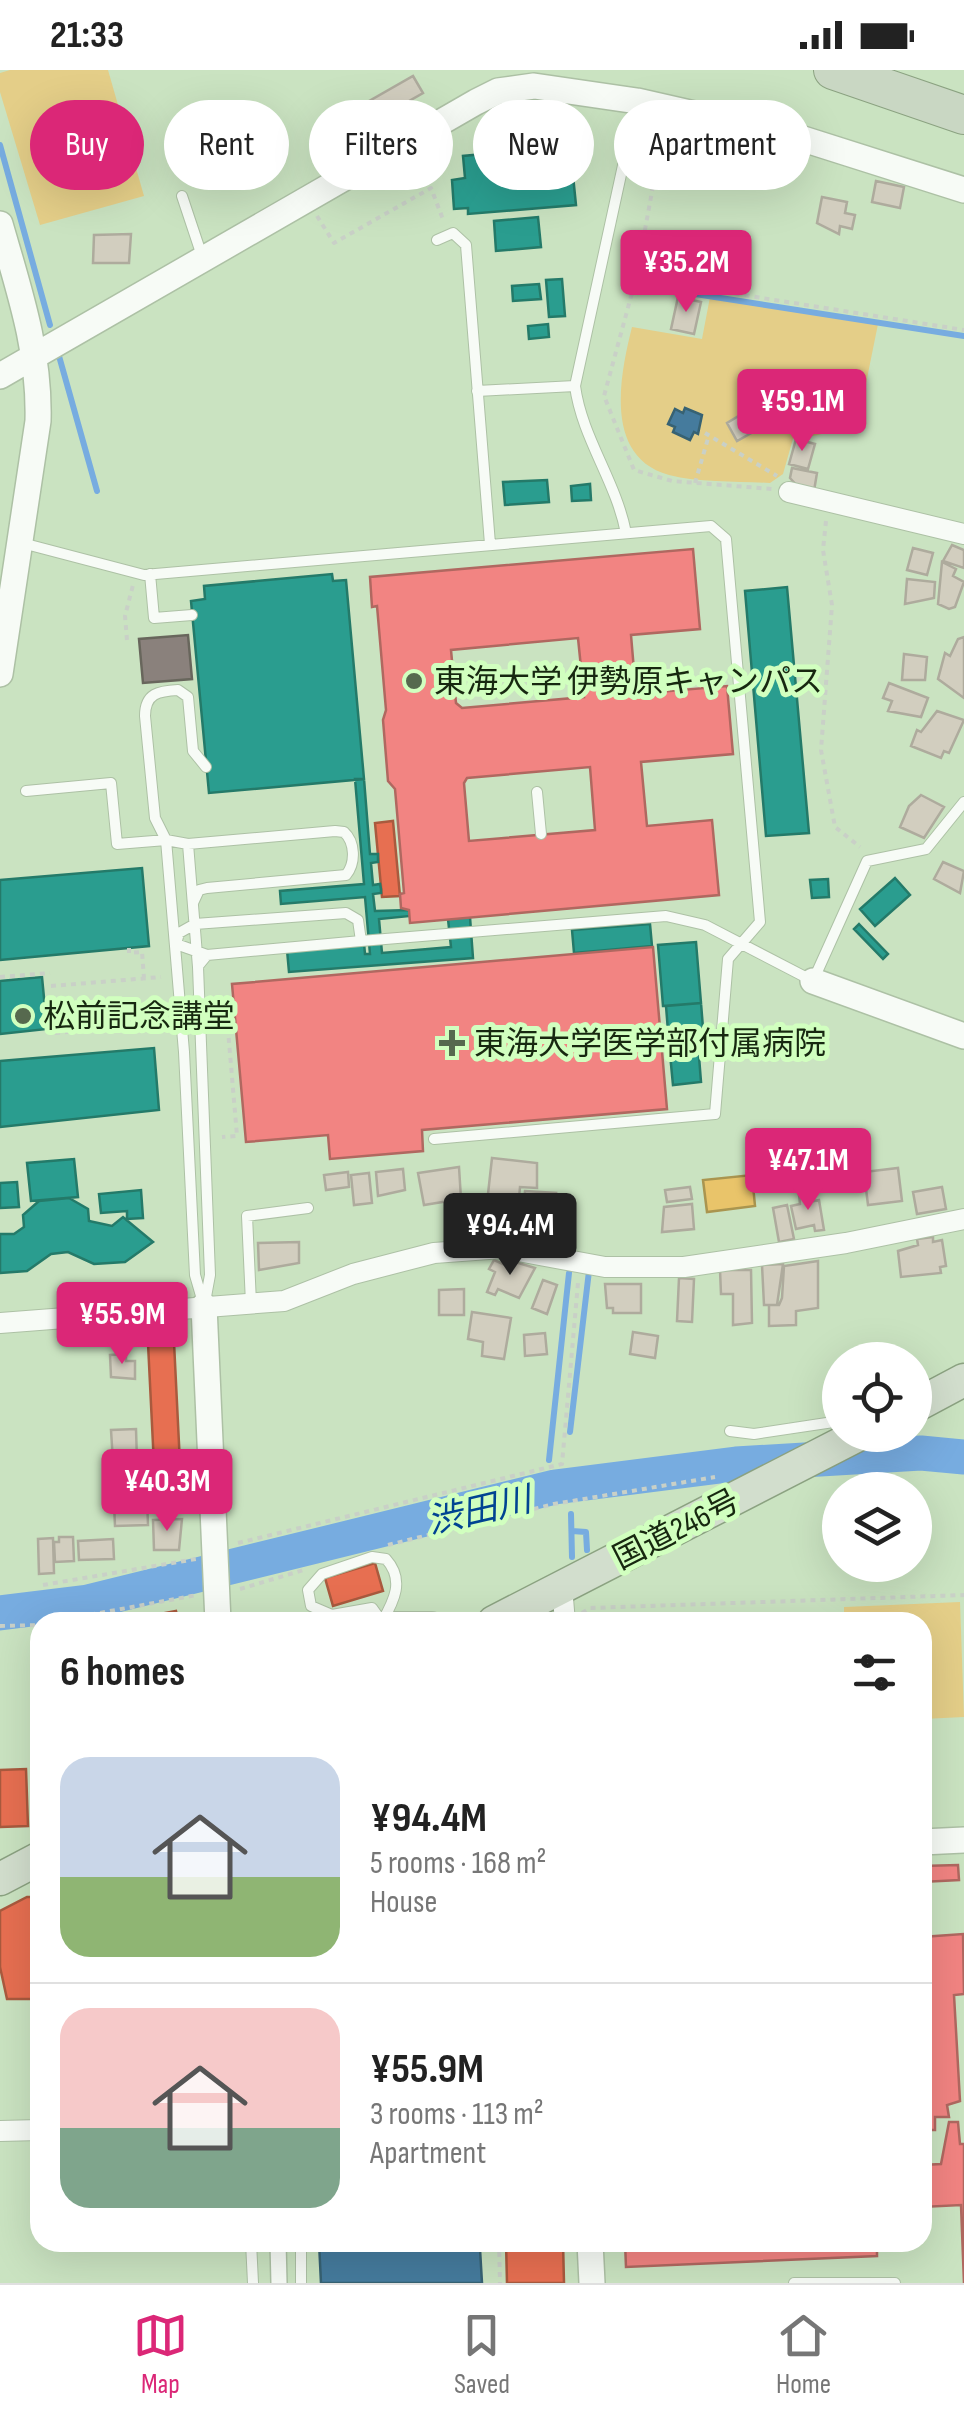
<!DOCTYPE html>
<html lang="en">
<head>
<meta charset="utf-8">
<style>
  :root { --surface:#fff; --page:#f6f6f6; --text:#222; --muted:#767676; --line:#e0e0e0; --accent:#db2777 }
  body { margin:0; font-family:"Sofia Sans Condensed","Noto Sans JP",sans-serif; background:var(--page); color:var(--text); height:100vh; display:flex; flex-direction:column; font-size:38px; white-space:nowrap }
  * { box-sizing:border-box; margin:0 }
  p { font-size:32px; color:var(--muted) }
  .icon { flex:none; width:55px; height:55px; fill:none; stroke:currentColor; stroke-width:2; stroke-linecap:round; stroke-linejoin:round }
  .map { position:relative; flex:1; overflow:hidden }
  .drawer { position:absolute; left:30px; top:1542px; width:902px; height:640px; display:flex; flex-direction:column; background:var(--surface); border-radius:30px; box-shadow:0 10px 40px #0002 }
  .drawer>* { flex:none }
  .hud { position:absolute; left:30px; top:30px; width:905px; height:90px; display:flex; gap:20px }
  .tools { position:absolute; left:822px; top:1272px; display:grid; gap:20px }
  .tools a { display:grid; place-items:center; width:110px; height:110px; border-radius:50%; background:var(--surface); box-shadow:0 10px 40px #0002; font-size:50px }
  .price { position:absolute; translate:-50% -85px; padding:0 22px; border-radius:10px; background:var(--accent); color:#fff; font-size:32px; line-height:65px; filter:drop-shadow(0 2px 5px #0008) }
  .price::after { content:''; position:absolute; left:50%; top:60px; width:30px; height:22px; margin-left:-15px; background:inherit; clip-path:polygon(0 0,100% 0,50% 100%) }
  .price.selected { background:#222; color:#fff }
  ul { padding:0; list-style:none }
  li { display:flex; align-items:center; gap:30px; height:250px; padding:0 30px }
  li+li { border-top:2px solid var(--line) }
  li span { display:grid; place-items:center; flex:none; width:280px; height:200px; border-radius:30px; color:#555 }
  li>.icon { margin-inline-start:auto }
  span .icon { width:120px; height:120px; fill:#fffc; stroke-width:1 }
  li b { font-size:42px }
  h2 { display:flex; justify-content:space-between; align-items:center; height:120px; padding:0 30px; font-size:42px }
  .chip { padding:0 35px; border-radius:45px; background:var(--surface); box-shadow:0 10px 40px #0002; font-size:35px; line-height:90px }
  .chip.selected { background:var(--accent); color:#fff }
  .status { display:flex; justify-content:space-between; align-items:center; height:70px; padding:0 50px; background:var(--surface); direction:ltr }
  .status svg { height:28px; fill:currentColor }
  .dock { display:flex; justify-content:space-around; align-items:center; height:140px; border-top:2px solid var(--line); background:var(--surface); font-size:28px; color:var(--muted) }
  .dock a { display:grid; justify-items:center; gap:5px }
  .dock .selected { color:var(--accent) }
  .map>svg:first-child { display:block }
  .green { fill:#e4ce88 }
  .homes { fill:#e9c46a; stroke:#aa954f; stroke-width:2.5 }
  .shops { fill:#e76f51; stroke:#a95a3e; stroke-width:2.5 }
  .schools { fill:#2a9d8f; stroke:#247a69; stroke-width:2.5 }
  .health { fill:#f28482; stroke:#b06860; stroke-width:2.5; fill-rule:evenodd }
  .public { fill:#457b9d; stroke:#376273; stroke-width:2.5 }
  .industry { fill:#8a817c; stroke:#68665c; stroke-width:2.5 }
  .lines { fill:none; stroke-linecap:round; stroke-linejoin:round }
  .stream { stroke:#77ace0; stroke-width:6 }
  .river { stroke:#77ace0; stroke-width:35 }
  .building { fill:#d2cebf; stroke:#aeab9d; stroke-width:2.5 }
  .service-casing { stroke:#adc1a5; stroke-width:12 }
  .pedestrian-casing { stroke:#adc1a5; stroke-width:18 }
  .minor-casing { stroke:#adc1a5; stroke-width:22 }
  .tertiary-casing { stroke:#adc1a5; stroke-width:28 }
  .trunk-casing { stroke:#8ba281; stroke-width:35 }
  .motorway-casing { stroke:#8ba281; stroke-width:40 }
  .path { stroke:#c9d0c7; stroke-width:4; stroke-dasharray:5 5; stroke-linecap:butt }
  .service { stroke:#f7fbf6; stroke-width:10 }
  .pedestrian { stroke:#f7fbf6; stroke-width:15 }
  .minor { stroke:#f7fbf6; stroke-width:20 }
  .tertiary { stroke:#f7fbf6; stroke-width:25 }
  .trunk { stroke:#d2decd; stroke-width:32 }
  .motorway { stroke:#c9d7c3; stroke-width:38 }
  .poi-dot { fill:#56694e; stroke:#d1ffbf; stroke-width:4 }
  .labels { text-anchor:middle; stroke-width:10; stroke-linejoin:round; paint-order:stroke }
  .poi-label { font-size:32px; fill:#172810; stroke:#d1ffbf; text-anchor:start }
  .street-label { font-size:32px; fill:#172810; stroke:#d1ffbf }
  .water-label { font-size:35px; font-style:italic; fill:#004492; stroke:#d1ffbf }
</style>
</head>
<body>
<div class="status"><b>21:33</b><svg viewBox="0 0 49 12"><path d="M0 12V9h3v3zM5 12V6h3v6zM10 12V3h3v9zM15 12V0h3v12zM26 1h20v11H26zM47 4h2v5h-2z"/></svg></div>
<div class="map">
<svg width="964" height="2213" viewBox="0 0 964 2213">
  <rect width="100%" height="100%" fill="#cae3c1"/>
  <path class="green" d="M 10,0 L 108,0 L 144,126 L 40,155 L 0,22 L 0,3 Z
    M 710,227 L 878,254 L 860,343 L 848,342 C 834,362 821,369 794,365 L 783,404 L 770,413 C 738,411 700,413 669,405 C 603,387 620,305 632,257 L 702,269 Z
    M 960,1532 L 964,1647 L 923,1649 L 922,1552 L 844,1552 L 844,1537 Z"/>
  <path class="homes" d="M 752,1105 L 755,1136 L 707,1142 L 703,1110 Z"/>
  <path class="shops" d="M 393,751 L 400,826 L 382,827 L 375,753 Z
    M 173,1252 L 180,1394 L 154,1395 L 147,1253 Z
    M 375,1493 L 383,1521 L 333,1536 L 325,1508 Z
    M 176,1541 L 179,1552 L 118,1552 Z
    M 26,1699 L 28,1756 L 0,1757 L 0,1700 Z
    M 27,1827 L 40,1827 L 40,1929 L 7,1929 L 0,1897 L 0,1841 Z
    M 506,2172 L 563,2172 L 564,2213 L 507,2213 Z"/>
  <path class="schools" d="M 570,76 L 576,135 L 468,144 L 468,138 L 454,139 L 452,110 L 465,108 L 463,86 Z
    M 538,147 L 541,177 L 496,181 L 494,151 Z
    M 562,209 L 565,246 L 549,247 L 546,210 Z
    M 539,214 L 541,229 L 513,231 L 512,216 Z
    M 548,254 L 549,267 L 529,269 L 528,256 Z
    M 547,410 L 549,432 L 505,435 L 503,412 Z
    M 590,414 L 591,430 L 572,431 L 571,416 Z
    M 332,504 L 333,511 L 346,510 L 364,709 L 209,723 L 191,531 L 205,529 L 204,516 Z
    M 787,517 L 809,763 L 766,766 L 745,521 Z
    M 355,709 L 364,709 L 370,784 L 378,784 L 378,792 L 371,793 L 373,815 L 380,814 L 381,819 L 381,823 L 373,824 L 375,841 L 409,840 L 410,846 L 379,849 L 382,883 L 451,877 L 448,849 L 470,847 L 473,888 L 289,902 L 287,880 L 364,873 L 365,884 L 370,884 L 365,827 L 281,834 L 280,821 L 364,814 Z
    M 142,798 L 149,876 L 0,890 L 0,810 Z
    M 895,808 L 910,825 L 875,856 L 860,839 Z
    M 828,809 L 829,827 L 812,828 L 810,810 Z
    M 650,854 L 652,876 L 574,883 L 572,860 Z
    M 859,854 L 888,884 L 883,889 L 854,859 Z
    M 696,872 L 701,933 L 663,936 L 658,875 Z
    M 42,907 L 47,959 L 0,964 L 0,911 Z
    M 701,933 L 703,958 L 668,961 L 666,936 Z
    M 697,961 L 701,1012 L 673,1015 L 668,963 Z
    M 154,978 L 159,1040 L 0,1057 L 0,991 Z
    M 74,1089 L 78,1127 L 31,1131 L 27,1093 Z
    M 17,1112 L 19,1137 L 0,1138 L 0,1113 Z
    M 141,1120 L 143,1148 L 127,1149 L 127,1141 L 101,1143 L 99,1124 Z
    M 69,1128 L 88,1139 L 89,1151 L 112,1156 L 123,1147 L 153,1172 L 125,1192 L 94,1194 L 68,1182 L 51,1184 L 27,1201 L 0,1203 L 0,1164 L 14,1164 L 24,1157 L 23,1145 L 39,1131 Z"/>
  <path class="health" d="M 693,479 L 700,559 L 631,565 L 636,624 L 727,616 L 733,684 L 641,692 L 647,756 L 712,750 L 719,825 L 410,853 L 409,840 L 401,838 L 400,824 L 404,823 L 395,719 L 388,711 L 383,650 L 386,640 L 377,536 L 372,537 L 370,507 ZM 578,568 L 584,627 L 462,638 L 456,633 L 451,580 ZM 590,697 L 595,760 L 469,771 L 464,713 L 467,708 Z
    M 653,877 L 667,1039 L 422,1060 L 423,1081 L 330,1089 L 328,1065 L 246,1072 L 232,914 Z
    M 958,1795 L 959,1810 L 922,1812 L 922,1796 Z
    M 963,1864 L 964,1924 L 954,1925 L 960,2031 L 947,2035 L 949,2047 L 935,2047 L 935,2060 L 922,2060 L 922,2006 L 927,2006 L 922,1867 Z
    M 949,2052 L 958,2052 L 960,2074 L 964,2074 L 964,2213 L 961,2135 L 922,2137 L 922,2095 L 941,2094 Z
    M 625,2172 L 877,2172 L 877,2186 L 626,2197 Z"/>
  <path class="public" d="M 685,338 L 702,345 L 698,364 L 694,362 L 690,370 L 673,362 L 675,357 L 668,354 L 675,339 L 683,343 Z
    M 319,2172 L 469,2172 L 469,2180 L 480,2179 L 482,2213 L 321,2213 Z"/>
  <path class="industry" d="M 188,565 L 192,609 L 143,613 L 139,569 Z"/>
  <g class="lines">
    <path class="stream" d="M 0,75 L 50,255
      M 644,216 L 964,266
      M 59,286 L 97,421
      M 570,1362 L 589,1201
      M 549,1390 L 569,1203
      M 550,1404 L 555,1417
      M 571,1444 L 572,1487
      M 572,1461 L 586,1462 L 587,1480"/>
    <path class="river" d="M 0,1543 L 88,1532 L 555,1417 L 736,1394 L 921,1383 L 964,1387"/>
  </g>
  <path class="building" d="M 413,6 L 423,23 L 332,75 L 322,58 Z
    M 876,111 L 904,117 L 900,138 L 872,132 Z
    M 822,127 L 847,132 L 845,143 L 855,145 L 852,159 L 840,156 L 839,164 L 817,153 Z
    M 131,164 L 129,193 L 93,193 L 94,165 Z
    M 678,227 L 701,232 L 694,264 L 671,259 Z
    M 742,344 L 753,362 L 737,371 L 727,353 Z
    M 796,369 L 815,374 L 808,399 L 789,394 Z
    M 792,398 L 817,403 L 814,421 L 799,418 L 790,408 Z
    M 952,475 L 964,480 L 964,498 L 943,491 Z
    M 913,478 L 933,483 L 927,505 L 907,500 Z
    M 942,492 L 956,499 L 953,506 L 964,512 L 955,537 L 949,539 L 938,534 Z
    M 907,509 L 935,512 L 934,528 L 905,534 Z
    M 964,567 L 964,628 L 938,609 L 945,583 L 950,586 L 958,569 Z
    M 904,584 L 927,587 L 925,610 L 902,610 Z
    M 889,613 L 928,628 L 921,647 L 888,641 L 892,631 L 883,628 Z
    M 937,641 L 964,650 L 949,683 L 944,681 L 941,688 L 911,676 L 917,660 L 921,662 Z
    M 921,725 L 944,737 L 924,768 L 900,757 L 909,736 Z
    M 943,792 L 964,801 L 960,823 L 934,809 Z
    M 802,1084 L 806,1103 L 769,1110 L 766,1090 Z
    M 492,1088 L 537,1093 L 537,1118 L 520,1117 L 518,1139 L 506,1138 L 508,1126 L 488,1124 Z
    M 459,1097 L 461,1129 L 424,1135 L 418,1103 Z
    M 898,1098 L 902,1131 L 868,1135 L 864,1102 Z
    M 403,1099 L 405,1120 L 378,1126 L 376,1102 Z
    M 348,1102 L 349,1117 L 326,1120 L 324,1105 Z
    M 369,1103 L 372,1133 L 354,1135 L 351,1105 Z
    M 690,1117 L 692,1129 L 667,1132 L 665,1120 Z
    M 942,1117 L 946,1139 L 917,1144 L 913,1122 Z
    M 525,1121 L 556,1123 L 549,1152 L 523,1145 Z
    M 812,1123 L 814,1131 L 819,1130 L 824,1160 L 815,1161 L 814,1155 L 796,1159 L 791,1136 L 800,1134 L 799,1125 Z
    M 692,1134 L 694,1159 L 662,1162 L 664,1137 Z
    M 787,1135 L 794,1169 L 779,1172 L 773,1138 Z
    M 933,1167 L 933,1172 L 942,1170 L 946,1196 L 940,1197 L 941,1203 L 901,1207 L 898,1181 L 918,1175 L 917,1169 Z
    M 299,1172 L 299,1193 L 259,1200 L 258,1173 Z
    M 505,1189 L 535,1198 L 519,1228 L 498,1219 L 495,1225 L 487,1222 L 495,1202 L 489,1199 L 494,1190 L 503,1194 Z
    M 818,1191 L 818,1238 L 796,1241 L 796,1255 L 769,1256 L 769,1235 L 779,1235 L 782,1228 L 784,1196 Z
    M 783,1194 L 777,1235 L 764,1235 L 762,1195 Z
    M 720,1200 L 751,1200 L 752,1253 L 733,1255 L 733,1224 L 721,1224 Z
    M 679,1208 L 694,1209 L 692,1252 L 677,1251 Z
    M 543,1210 L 557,1215 L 547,1244 L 532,1238 Z
    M 605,1214 L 641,1214 L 641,1243 L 613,1243 L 613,1238 L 607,1238 Z
    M 464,1219 L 464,1245 L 439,1245 L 439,1220 Z
    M 472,1242 L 511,1248 L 504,1289 L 482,1286 L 483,1272 L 468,1269 Z
    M 633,1262 L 658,1266 L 655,1288 L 630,1284 Z
    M 545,1263 L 547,1284 L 525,1286 L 524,1265 Z
    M 126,1284 L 126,1291 L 135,1291 L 135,1309 L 111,1307 L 110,1285 Z
    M 136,1359 L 137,1391 L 113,1392 L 111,1360 Z
    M 147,1427 L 148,1455 L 115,1456 L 114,1434 L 120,1434 L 120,1428 Z
    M 182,1449 L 179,1480 L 154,1480 L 153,1450 Z
    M 59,1467 L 73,1467 L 74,1491 L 55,1492 L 54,1472 L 59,1472 Z
    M 53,1468 L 54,1503 L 39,1504 L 38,1469 Z
    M 113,1469 L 114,1489 L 79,1490 L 78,1471 Z"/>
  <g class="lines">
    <g class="service-casing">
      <path id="service" d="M 182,126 L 202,186
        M 437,170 L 453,163 L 466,175 L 490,474
        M 477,321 L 575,316
        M 626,463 C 616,411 582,368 575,316 L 637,31
        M 22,473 L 144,505 L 711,456 L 726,469 L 760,852 L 728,889 L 715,1044 L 434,1069
        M 150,504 L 154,548 L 192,545
        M 26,721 L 111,713 L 117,774 L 166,770 L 188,774 L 335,761 L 344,762 C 355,772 356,793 346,805 L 207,818 L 199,820 L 193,833
        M 537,722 L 541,764
        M 188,774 L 198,897 L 210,1205 L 205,1232
        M 361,871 L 666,846 L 705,855 L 813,911 L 867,791 L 926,779 L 964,732
        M 198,896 L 207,885 L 361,871 L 358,850 L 346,843 L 195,854 L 179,863 L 176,874 L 207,885
        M 470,1135 L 471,1151 L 501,1177
        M 251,1233 L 247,1146 L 308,1138
        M 204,1236 L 195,1205 L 184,982 L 166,770 L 155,748 L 145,646 C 145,623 159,621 178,620 L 188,627 L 193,681 L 206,697
        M 730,1361 L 754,1364 L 840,1351
        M 372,1487 L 386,1489 C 405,1510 394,1531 382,1552 L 372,1538 L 332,1545 L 311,1536 L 308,1520 L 322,1504 Z
        M 251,2172 L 253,2213
        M 301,2172 L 301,2213
        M 794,2213 L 895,2213"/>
    </g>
    <g class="pedestrian-casing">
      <path id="pedestrian" d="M 278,2172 L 279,2213"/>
    </g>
    <g class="minor-casing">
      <path id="minor" d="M 789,422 L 964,464
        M 0,1253 L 284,1231 L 353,1204 L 434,1183 L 502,1178 L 605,1197 L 684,1197 L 846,1173 L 964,1149
        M 562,1517 L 565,1552
        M 386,1552 L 432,1552
        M 0,2061 L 40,2060"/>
    </g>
    <g class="tertiary-casing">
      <path id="tertiary" d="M 0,154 C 19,220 40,281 38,351 L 0,604
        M 0,306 L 476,32 L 498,21 L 534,16 L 637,31 L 800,68 L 964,120
        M 813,911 L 964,966
        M 204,1236 L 218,1552
        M 922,1772 L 964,1770
        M 590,2172 L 592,2213"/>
    </g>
    <g class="trunk-casing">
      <path id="trunk" d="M 915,1336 L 964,1310
        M 494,1552 L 858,1365
        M 0,1809 L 40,1788"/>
    </g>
    <g class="motorway-casing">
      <path id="motorway" d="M 833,0 L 964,45"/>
    </g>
    <path class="path" d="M 664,57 L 636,208 L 604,326 L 634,400 L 672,411 L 772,419
      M 317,146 L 334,173 L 431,118 L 444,152
      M 636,208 L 964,260
      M 705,363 L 777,406
      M 695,413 L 709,365
      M 826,451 L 823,480 L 832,535 L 821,680 L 835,757 L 860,777
      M 127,570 L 125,546 L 133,515
      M 129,878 L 129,883 L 142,882 L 144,908
      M 0,907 L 50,903
      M 51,916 L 161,907
      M 45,933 L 53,933
      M 216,960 L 228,960 L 237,1066 L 222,1067
      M 55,963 L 164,954
      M 238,1473 L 562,1394 L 578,1213
      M 388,1475 L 554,1434 L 715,1407
      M 43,1515 L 196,1489
      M 240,1519 L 307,1499
      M 582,1543 L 590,1538 L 964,1525
      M 51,1552 L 197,1525
      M 0,1556 L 40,1555
      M 499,2172 L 500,2213"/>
    <use href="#service" class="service"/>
    <use href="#pedestrian" class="pedestrian"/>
    <use href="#minor" class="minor"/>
    <use href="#tertiary" class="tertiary"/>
    <use href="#trunk" class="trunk"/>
    <use href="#motorway" class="motorway"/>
  </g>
  <g class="poi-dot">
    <circle cx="414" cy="611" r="10"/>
    <circle cx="23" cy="946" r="10"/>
    <path d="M447 958h10v10h10v10h-10v10h-10v-10h-10v-10h10z"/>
  </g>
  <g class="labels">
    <g class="poi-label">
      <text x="434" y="622">東海大学 伊勢原キャンパス</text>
      <text x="43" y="957">松前記念講堂</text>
      <text x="474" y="984">東海大学医学部付属病院</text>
    </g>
    <g class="street-label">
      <text transform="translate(676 1459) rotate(-27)" y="11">国道246号</text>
    </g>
    <g class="water-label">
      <text transform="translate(479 1440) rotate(-13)" y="12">渋田川</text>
    </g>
  </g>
</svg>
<div class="tools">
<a><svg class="icon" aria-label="locate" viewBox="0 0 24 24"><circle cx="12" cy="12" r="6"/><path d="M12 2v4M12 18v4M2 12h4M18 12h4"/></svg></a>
<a><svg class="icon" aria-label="layers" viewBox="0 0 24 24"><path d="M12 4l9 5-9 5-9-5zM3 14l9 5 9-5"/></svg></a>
</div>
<b class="price" style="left:686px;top:245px">¥35.2M</b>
<b class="price" style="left:802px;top:384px">¥59.1M</b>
<b class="price" style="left:808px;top:1143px">¥47.1M</b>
<b class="price selected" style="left:510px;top:1208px">¥94.4M</b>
<b class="price" style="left:122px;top:1297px">¥55.9M</b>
<b class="price" style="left:167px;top:1464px">¥40.3M</b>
<div class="hud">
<a class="chip selected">Buy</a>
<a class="chip">Rent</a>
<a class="chip">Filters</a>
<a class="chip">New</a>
<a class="chip">Apartment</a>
</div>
<section class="drawer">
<h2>6 homes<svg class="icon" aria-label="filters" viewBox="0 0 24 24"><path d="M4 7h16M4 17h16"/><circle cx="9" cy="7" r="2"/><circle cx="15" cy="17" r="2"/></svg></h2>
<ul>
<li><span style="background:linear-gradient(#c9d6e8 60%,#8fb573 0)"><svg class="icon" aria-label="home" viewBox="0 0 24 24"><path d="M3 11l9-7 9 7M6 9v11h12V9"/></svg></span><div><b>¥94.4M</b><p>5 rooms · 168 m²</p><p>House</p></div></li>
<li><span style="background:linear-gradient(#f6c9c9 60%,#7fa58c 0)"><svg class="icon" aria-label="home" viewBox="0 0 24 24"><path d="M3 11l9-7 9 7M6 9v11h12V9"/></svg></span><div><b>¥55.9M</b><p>3 rooms · 113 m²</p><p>Apartment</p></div></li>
</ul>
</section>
</div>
<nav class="dock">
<a class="selected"><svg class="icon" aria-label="map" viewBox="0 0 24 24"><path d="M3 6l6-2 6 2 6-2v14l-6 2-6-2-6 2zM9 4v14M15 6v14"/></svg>Map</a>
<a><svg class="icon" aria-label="saved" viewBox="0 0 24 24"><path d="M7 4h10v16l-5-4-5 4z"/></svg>Saved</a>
<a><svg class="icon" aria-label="home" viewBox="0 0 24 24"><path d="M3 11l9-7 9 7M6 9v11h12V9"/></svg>Home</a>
</nav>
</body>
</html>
